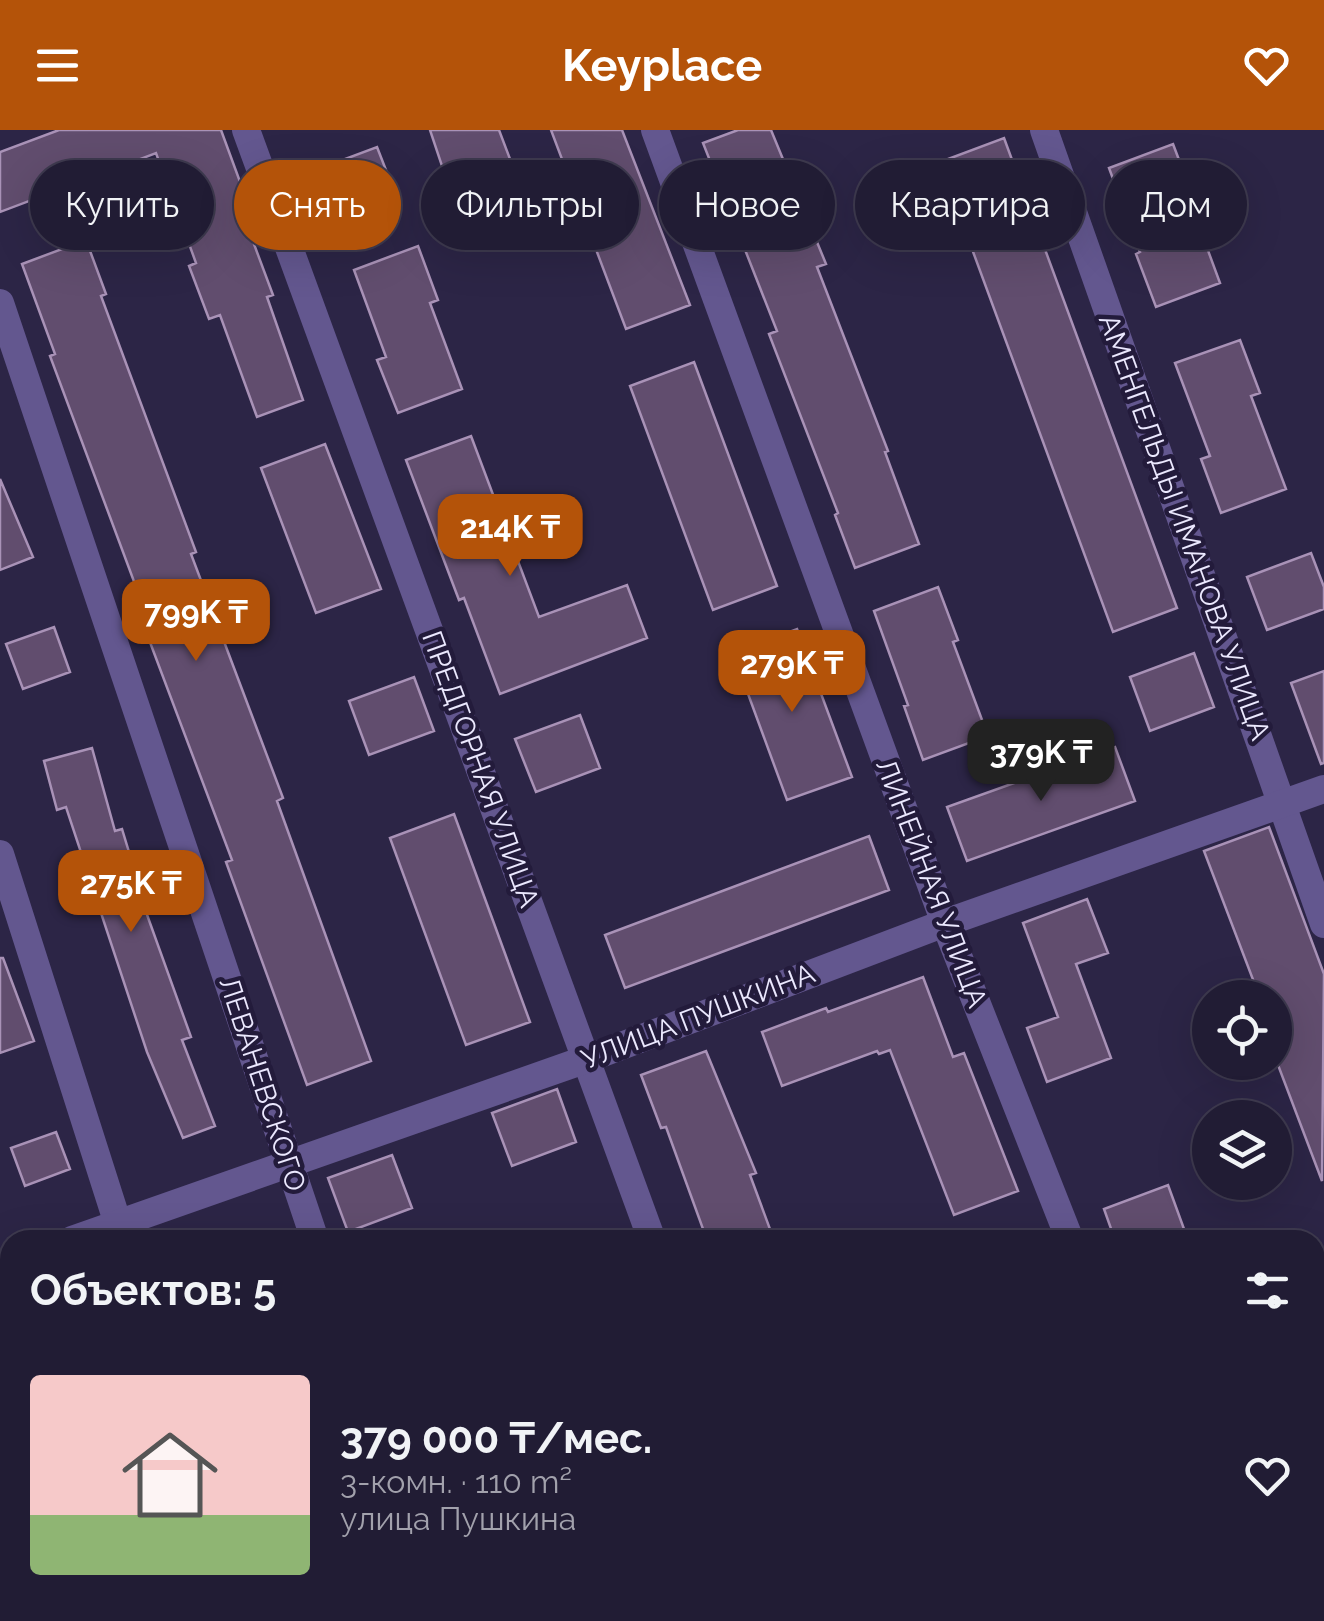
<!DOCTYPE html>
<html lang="ru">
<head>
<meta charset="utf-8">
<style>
  :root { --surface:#211c34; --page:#2d2940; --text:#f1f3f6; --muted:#a2a1ac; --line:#3e3a4f; --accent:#b45309 }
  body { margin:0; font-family:Raleway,sans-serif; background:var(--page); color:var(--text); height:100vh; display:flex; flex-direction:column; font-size:38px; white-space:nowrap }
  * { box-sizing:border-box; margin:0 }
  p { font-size:32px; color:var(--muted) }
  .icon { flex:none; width:55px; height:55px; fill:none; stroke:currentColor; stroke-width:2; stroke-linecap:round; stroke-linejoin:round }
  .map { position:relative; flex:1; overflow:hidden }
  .side { position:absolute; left:0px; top:1100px; width:1325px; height:392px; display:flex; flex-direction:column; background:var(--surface); border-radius:30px 30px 0 0; box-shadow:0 10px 40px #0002,0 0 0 2px var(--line) }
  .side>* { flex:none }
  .hud { position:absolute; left:30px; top:30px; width:1265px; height:90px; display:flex; gap:20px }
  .tools { position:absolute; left:1192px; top:850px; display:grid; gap:20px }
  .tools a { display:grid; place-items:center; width:100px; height:100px; border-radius:50%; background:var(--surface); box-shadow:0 10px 40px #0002,0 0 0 2px var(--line); font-size:50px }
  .price { position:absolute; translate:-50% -85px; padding:0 22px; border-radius:20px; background:var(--accent); color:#fff; font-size:32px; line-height:65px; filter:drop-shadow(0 2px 5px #0008) }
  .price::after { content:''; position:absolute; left:50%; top:60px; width:30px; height:22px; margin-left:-15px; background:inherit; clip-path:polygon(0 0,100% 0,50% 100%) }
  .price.on { background:#222; color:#fff }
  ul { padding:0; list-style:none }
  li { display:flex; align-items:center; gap:30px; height:250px; padding:0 30px }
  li+li { border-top:2px solid var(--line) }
  li span { display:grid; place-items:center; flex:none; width:280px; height:200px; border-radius:10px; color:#555 }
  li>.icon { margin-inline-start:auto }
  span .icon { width:120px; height:120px; fill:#fffc; stroke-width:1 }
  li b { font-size:42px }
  h2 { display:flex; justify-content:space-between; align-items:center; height:120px; padding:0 30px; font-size:42px }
  .pill { padding:0 35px; border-radius:45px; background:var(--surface); box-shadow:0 10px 40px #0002,0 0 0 2px var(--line); font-size:35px; line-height:90px }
  .pill.on { background:var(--accent); color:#fff }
  header { display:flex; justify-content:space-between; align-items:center; height:130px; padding:0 30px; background:var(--accent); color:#fff; font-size:45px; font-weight:700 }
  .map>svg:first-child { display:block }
  .building { fill:#614d6e; stroke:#a992b7; stroke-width:2.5 }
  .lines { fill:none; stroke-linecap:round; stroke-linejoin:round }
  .minor { stroke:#63578f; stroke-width:28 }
  .tertiary { stroke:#63578f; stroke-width:28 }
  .labels { text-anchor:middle; stroke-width:9; stroke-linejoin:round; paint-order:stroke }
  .street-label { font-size:28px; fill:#ebe8fe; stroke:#231b3b }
</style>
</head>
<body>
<header><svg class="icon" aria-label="menu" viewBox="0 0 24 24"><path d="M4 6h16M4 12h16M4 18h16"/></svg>Keyplace<svg class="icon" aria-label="heart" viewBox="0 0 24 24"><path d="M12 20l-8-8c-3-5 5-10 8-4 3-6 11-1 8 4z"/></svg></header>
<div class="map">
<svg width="1324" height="1491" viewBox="0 0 1324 1491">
  <rect width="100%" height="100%" fill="#2c2546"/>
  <path class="building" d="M 59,0 L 221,0 L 250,79 L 242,82 L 273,165 L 267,167 L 303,270 L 257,287 L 220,185 L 209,189 L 189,136 L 196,133 L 156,23 L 0,82 L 0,22 Z
    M 430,0 L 499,0 L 532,87 L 467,111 Z
    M 551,0 L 622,0 L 690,175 L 626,199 Z
    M 738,0 L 771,0 L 826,134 L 817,137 L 888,321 L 885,322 L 919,414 L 855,438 L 835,385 L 838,383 L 769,204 L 777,201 L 703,13 Z
    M 1004,8 L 1177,478 L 1113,502 L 940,32 Z
    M 1173,14 L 1193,67 L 1189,69 L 1220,153 L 1156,177 L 1136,124 L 1140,122 L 1109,38 Z
    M 377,17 L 398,71 L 333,95 L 313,41 Z
    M 86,110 L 106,164 L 101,166 L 196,422 L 191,424 L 283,668 L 277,671 L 371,931 L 307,955 L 226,732 L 232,730 L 139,483 L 145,481 L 50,226 L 55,224 L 22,134 Z
    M 418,116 L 438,170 L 430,173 L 462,259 L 398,283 L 377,230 L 386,227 L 354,140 Z
    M 1240,210 L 1260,263 L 1251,266 L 1286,359 L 1221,383 L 1201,329 L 1210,326 L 1175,233 Z
    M 694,232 L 777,456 L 713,480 L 630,256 Z
    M 471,306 L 539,487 L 627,455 L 647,508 L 500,564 L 464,468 L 459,470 L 406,330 Z
    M 325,314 L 381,459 L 316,483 L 261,338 Z
    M 0,349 L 33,427 L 0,440 Z
    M 1311,423 L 1324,457 L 1324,479 L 1267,500 L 1247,447 Z
    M 938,457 L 958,510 L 953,512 L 988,606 L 923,630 L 904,576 L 908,575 L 874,481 Z
    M 54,497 L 70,542 L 23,559 L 6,514 Z
    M 797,499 L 852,647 L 787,670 L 733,523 Z
    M 1194,523 L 1214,577 L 1150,601 L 1130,547 Z
    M 1324,541 L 1324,633 L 1321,634 L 1291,553 Z
    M 414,547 L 434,601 L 369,625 L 349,571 Z
    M 580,585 L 600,638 L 536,662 L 515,609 Z
    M 1115,617 L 1135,671 L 967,731 L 947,677 Z
    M 92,618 L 115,701 L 122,699 L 135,742 L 132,743 L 191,907 L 182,910 L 215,996 L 183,1008 L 147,922 L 66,677 L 57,680 L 44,631 Z
    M 454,684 L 530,892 L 466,915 L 390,708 Z
    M 1269,697 L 1324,844 L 1322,1051 L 1275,927 L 1275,868 L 1260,868 L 1204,721 Z
    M 869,706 L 889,760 L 625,858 L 605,805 Z
    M 1087,769 L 1108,823 L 1076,834 L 1111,928 L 1047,952 L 1027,898 L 1058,887 L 1023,793 Z
    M 0,828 L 3,828 L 34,911 L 0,923 Z
    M 923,847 L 953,927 L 964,923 L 1018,1061 L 954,1085 L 890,920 L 879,924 L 877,921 L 782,956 L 762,902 L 826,878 L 828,882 Z
    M 706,921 L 756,1043 L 750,1045 L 774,1110 L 707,1110 L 666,997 L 661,998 L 641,945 Z
    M 557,959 L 576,1012 L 512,1036 L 492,983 Z
    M 56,1002 L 70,1039 L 25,1056 L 11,1018 Z
    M 392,1025 L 412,1078 L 348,1102 L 328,1048 Z
    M 1168,1055 L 1188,1110 L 1115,1110 L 1104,1079 Z"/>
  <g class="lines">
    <path class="minor" d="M 246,0 L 652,1110
      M 655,0 L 945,793 L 1070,1110
      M 1044,0 L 1324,794
      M 0,173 L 315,1110
      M 0,724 L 118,1094
      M 441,1482 L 444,1491
      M 785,1482 L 788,1491
      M 1216,1482 L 1219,1491"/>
    <path class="tertiary" d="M 72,1110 L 587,929 L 945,793 L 1324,659
      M 0,1136 L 10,1132"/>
  </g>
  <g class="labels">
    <g class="street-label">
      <text transform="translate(1185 397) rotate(70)" y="10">АМЕНГЕЛЬДЫ ИМАНОВА УЛИЦА</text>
      <text transform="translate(481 639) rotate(70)" y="10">ПРЕДГОРНАЯ УЛИЦА</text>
      <text transform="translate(932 753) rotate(69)" y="10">ЛИНЕЙНАЯ УЛИЦА</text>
      <text transform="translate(698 886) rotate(-21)" y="10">УЛИЦА ПУШКИНА</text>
      <text transform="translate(263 954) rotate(72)" y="10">ЛЕВАНЕВСКОГО</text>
    </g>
  </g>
</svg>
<div class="tools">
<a><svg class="icon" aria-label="locate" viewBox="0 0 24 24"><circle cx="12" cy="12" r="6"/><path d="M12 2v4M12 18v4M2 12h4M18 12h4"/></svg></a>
<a><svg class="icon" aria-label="layers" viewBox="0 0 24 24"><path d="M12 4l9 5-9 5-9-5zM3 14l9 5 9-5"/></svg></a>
</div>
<b class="price" style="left:510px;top:449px">214K ₸</b>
<b class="price" style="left:196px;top:534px">799K ₸</b>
<b class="price" style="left:792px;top:585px">279K ₸</b>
<b class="price on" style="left:1041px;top:674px">379K ₸</b>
<b class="price" style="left:131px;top:805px">275K ₸</b>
<div class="hud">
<a class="pill">Купить</a>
<a class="pill on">Снять</a>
<a class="pill">Фильтры</a>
<a class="pill">Новое</a>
<a class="pill">Квартира</a>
<a class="pill">Дом</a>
</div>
<section class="side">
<h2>Объектов: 5<svg class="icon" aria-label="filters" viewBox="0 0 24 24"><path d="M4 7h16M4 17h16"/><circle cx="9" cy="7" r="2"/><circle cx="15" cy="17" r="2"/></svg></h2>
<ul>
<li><span style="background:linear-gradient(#f6c9c9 70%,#8fb573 0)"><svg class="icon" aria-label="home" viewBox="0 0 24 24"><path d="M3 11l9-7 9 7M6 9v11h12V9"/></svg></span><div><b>379 000 ₸/мес.</b><p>3-комн. · 110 m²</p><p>улица Пушкина</p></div><svg class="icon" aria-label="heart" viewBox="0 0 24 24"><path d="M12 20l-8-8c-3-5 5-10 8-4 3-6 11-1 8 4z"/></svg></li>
</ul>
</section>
</div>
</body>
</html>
